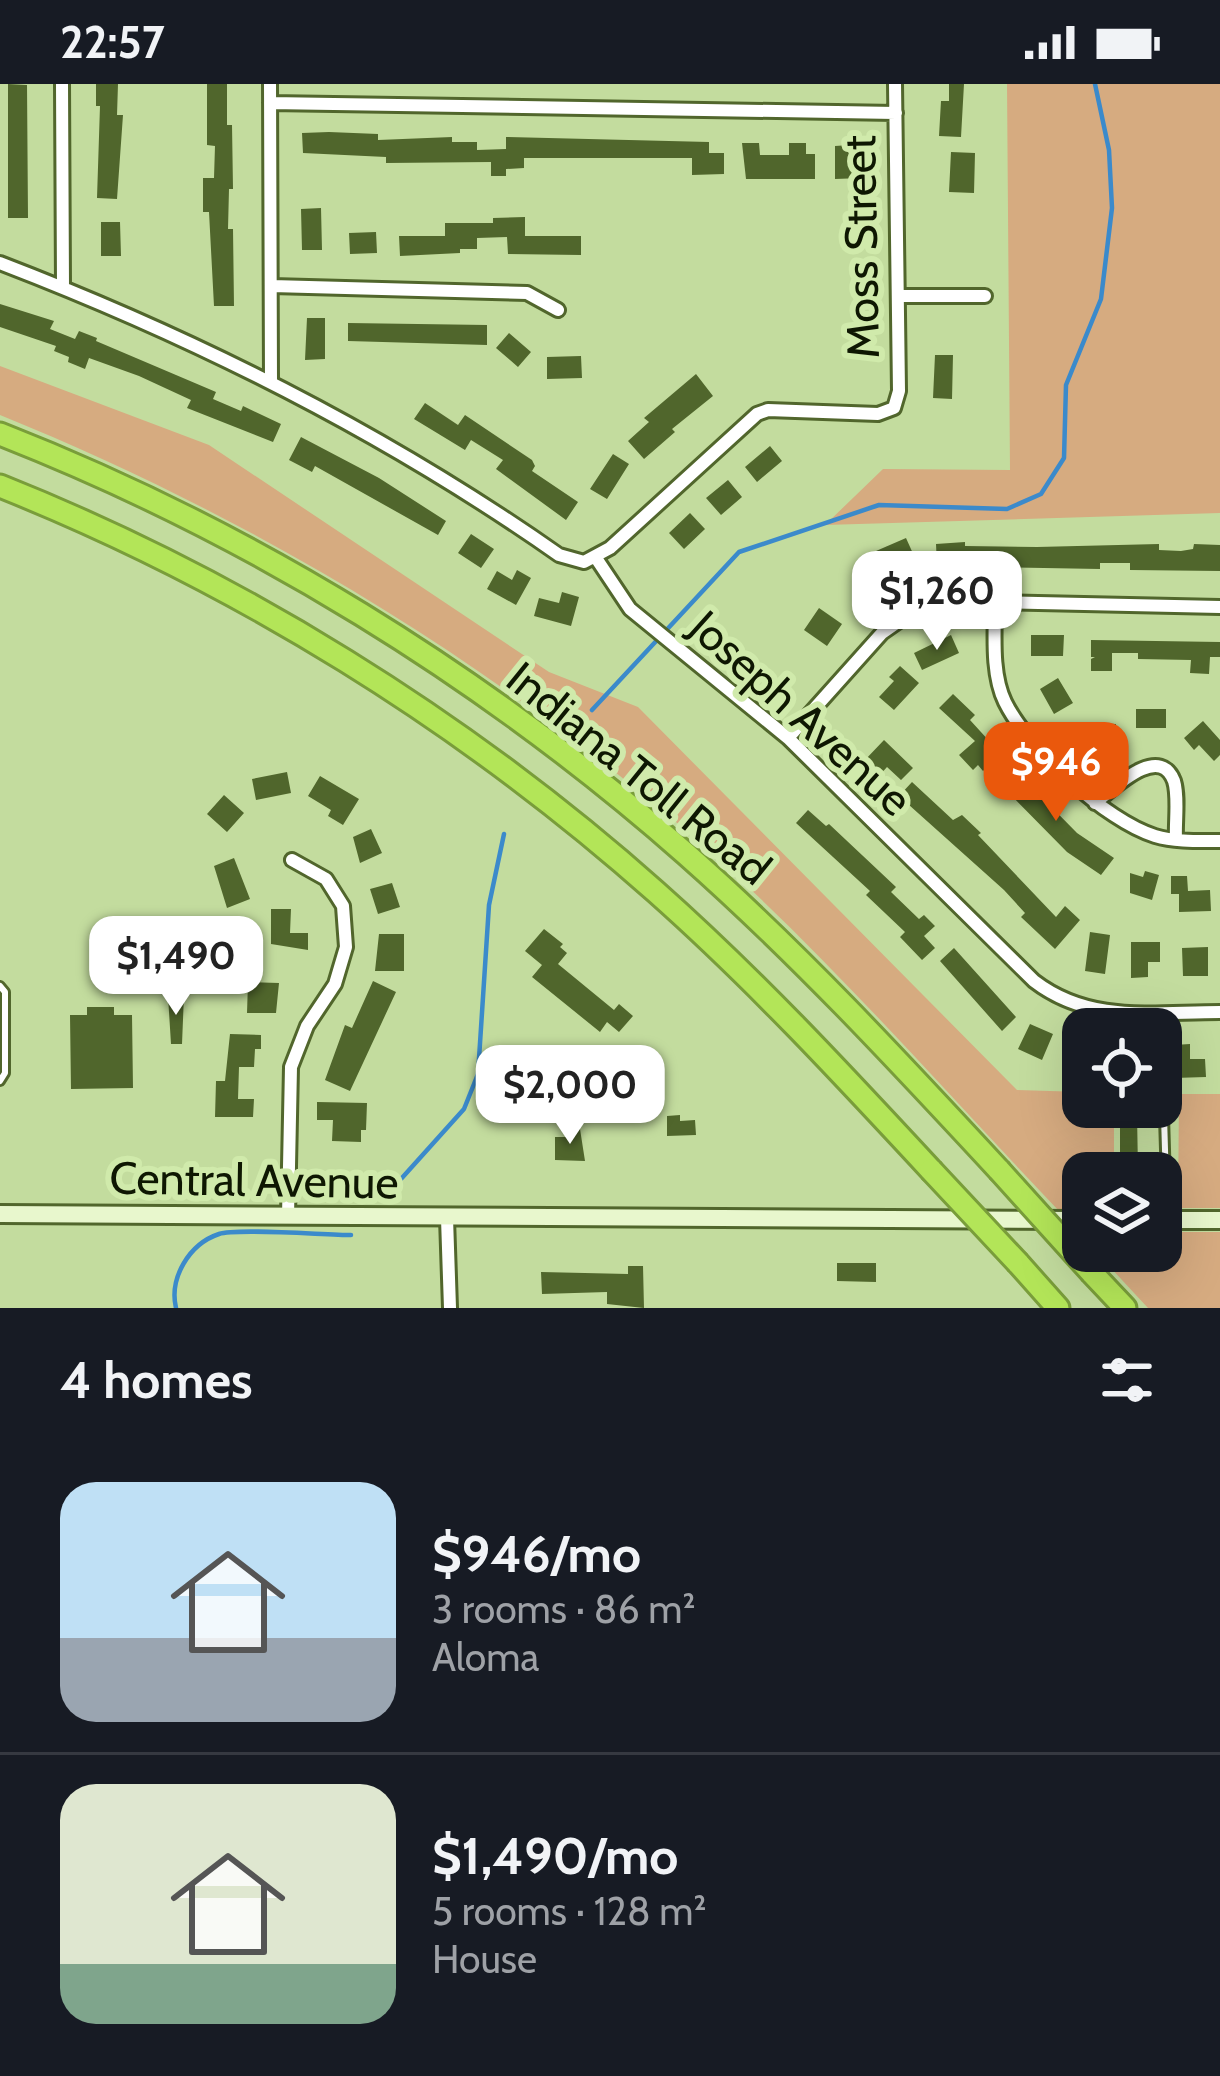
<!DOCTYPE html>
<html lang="en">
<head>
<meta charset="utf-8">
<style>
  :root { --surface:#171b24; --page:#242831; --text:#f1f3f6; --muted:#9ea1a6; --line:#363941; --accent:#ea580c }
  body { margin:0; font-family:Cabin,sans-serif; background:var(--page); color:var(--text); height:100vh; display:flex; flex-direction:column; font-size:45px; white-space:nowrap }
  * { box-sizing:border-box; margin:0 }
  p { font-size:39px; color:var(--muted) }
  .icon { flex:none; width:66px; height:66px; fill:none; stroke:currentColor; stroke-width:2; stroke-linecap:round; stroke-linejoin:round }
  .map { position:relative; height:1224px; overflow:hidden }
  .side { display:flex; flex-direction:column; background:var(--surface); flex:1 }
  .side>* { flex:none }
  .controls { position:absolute; left:1062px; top:924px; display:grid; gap:24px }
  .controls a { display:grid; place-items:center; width:120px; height:120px; border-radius:24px; background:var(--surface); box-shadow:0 12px 48px #0002; font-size:60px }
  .price { position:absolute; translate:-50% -102px; padding:0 27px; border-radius:24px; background:#fff; color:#222; font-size:39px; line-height:78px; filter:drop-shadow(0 3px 6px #0008) }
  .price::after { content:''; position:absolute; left:50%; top:72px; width:36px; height:27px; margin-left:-18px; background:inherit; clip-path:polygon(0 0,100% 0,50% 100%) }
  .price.current { background:var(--accent); color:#fff }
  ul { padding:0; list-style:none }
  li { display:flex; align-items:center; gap:36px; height:300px; padding:0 60px }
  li+li { border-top:3px solid var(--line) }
  li span { display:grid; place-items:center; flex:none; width:336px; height:240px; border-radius:36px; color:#555 }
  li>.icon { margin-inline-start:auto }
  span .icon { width:144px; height:144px; fill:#fffc; stroke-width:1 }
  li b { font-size:51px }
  h2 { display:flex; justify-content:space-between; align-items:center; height:144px; padding:0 60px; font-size:51px }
  .status { display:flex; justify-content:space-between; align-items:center; height:84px; padding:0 60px; background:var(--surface); direction:ltr }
  .status svg { height:33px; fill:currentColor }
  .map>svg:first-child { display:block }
  .green { fill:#d6ab80 }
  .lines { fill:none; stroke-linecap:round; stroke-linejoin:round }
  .stream { stroke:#3b8acb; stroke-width:4.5 }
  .building { fill:#50662c }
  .lane-casing { stroke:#51662c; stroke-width:12 }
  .street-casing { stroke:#51662c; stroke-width:18 }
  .secondary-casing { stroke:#51662c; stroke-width:22 }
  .highway-casing { stroke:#799d3a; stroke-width:27 }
  .lane { stroke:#fff; stroke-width:6 }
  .street { stroke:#fff; stroke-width:12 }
  .secondary { stroke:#e8f7cd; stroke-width:16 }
  .highway { stroke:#b3e558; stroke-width:21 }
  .highway-bridge-casing { stroke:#799d3a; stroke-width:27; stroke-linecap:butt }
  .highway-bridge { stroke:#b3e558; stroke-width:21 }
  .labels { text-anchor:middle; stroke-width:12; stroke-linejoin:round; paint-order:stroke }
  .street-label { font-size:45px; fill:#0e1702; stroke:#d0eaab }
</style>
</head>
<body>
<div class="status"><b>22:57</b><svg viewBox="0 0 49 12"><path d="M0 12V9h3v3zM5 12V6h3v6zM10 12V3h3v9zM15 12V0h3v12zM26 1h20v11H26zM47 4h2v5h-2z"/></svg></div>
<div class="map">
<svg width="1220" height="1224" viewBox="0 0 1220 1224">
  <rect width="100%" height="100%" fill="#c3dc9e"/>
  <path class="green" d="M 1007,0 L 1220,0 L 1220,429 L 825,441 L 883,385 L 1010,386 Z
    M 0,282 L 209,361 L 549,588 L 638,623 L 1017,1006 L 1083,1008 L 1083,1023 L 1114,1023 L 1114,1089 L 1083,1089 L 1083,1127 L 1059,1127 C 934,996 814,856 676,738 C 473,566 246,431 0,331 Z
    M 1179,1010 L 1220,1010 L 1220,1124 L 1178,1124 Z
    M 1161,1148 L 1220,1148 L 1220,1224 L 1148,1224 L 1095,1167 L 1161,1167 Z"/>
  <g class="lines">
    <path class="stream" d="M 592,626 L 739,468 L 879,421 L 1007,425 L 1041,410 L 1064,374 L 1066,301 L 1101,215 L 1112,124 L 1109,66 L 1095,0
      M 383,1115 L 464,1025 L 478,990 L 489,821 L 504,750
      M 176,1224 C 169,1194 189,1160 219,1150 C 237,1144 325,1151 351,1151"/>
  </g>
  <path class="building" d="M 8,0 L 27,1 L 28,134 L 8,134 Z
    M 96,0 L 118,0 L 117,31 L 123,31 L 117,115 L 97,114 L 100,22 L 96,22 Z
    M 207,0 L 227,0 L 227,41 L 232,41 L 233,105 L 229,105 L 228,145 L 233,145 L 234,222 L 214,222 L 209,128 L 203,128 L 203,94 L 214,94 L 215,62 L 207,61 Z
    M 949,0 L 964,0 L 961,53 L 939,52 L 941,17 L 949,17 Z
    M 329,48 L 378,50 L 378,56 L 452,53 L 452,58 L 477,58 L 477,66 L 506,65 L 506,53 L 709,58 L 709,69 L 724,69 L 724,90 L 692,91 L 692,74 L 524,74 L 524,84 L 506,85 L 506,92 L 491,92 L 491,78 L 386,79 L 386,73 L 303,69 L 302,49 Z
    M 742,59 L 759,59 L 760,71 L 789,71 L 789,59 L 806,59 L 806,70 L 815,70 L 815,95 L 746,95 Z
    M 850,61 L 850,74 L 862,74 L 862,94 L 835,95 L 835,62 Z
    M 951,68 L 975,69 L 974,109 L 949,108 Z
    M 321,124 L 322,166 L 302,166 L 301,125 Z
    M 525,133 L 525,152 L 581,152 L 581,171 L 508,170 L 507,153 L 477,154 L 477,165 L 460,165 L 460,169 L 400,172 L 399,152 L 445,152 L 445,139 L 493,139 L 493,134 Z
    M 101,138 L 120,138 L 121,172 L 101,172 Z
    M 376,148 L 377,169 L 350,170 L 349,149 Z
    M 0,220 L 54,237 L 50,245 L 75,255 L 79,247 L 97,254 L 96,257 L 216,308 L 213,315 L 241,327 L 243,322 L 281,340 L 273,358 L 187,324 L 191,316 L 139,292 L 89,274 L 85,285 L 68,278 L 69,273 L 54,267 L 56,262 L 0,243 Z
    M 307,234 L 325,234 L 325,275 L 305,276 Z
    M 348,239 L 487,241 L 487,261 L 348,257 Z
    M 509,249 L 531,268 L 518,283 L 496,264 Z
    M 935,271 L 953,271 L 952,315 L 933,314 Z
    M 581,272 L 582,294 L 547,295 L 547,273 Z
    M 696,290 L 713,312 L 672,345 L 675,348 L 644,375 L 628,357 L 649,338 L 644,334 Z
    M 425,319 L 458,341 L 465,331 L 532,376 L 535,382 L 532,387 L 578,418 L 566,436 L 496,385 L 503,376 L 471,356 L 465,366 L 414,335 Z
    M 301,353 L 379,394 L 446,437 L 438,451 L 315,382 L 312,388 L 289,376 Z
    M 770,362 L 782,377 L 757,398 L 745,383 Z
    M 613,370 L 629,380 L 607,415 L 590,405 Z
    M 728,396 L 742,413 L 721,431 L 706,414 Z
    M 690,429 L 705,445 L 684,465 L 669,449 Z
    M 471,450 L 494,465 L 481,484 L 458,469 Z
    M 906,454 L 915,474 L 897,482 L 903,495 L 887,501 L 876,467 Z
    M 965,458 L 965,462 L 1037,463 L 1159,460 L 1159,466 L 1181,467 L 1193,465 L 1194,460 L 1220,461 L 1220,487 L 1130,486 L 1130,479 L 1100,479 L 1100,485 L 980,483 L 981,479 L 937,482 L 936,460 Z
    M 517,486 L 531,494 L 516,521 L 487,505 L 497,487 L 512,496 Z
    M 562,508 L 579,513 L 571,542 L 534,532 L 539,514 L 559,519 Z
    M 819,524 L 842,540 L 827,562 L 804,546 Z
    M 951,551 L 959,569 L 922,586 L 914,569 Z
    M 1031,551 L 1064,551 L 1063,572 L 1031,572 Z
    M 1091,556 L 1220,558 L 1220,573 L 1210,573 L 1209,590 L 1190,589 L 1191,576 L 1138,575 L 1138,569 L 1112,569 L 1112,587 L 1091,587 L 1091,575 L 1095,573 L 1091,573 Z
    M 900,582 L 919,599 L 894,626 L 879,613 L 894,597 L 889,593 Z
    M 1058,594 L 1073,619 L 1054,630 L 1040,605 Z
    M 953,610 L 975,631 L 970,636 L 1001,670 L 983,687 L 978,681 L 973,686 L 959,671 L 975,657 L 939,624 Z
    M 1136,625 L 1166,625 L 1166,644 L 1136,644 Z
    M 1203,637 L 1220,656 L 1220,671 L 1214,677 L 1199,661 L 1194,666 L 1184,654 Z
    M 1086,639 L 1116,640 L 1116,659 L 1085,659 Z
    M 884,656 L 913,684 L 901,696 L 887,683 L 879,692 L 864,677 Z
    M 1014,685 L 1077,749 L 1114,774 L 1101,791 L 1067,768 L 1000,700 Z
    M 287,688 L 291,709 L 256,716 L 252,695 Z
    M 320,692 L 359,715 L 343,741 L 328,732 L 331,726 L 308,712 Z
    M 912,698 L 953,736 L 962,731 L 981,749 L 978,751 L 1056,833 L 1065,822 L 1080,836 L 1055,865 L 1021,833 L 1025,829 L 1004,806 L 899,712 Z
    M 224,711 L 244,729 L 227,748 L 207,730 Z
    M 808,726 L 826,742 L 829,740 L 896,803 L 891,808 L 919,835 L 924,831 L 935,842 L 924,852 L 935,864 L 922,876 L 900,853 L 905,848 L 866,811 L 870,807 L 796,739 Z
    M 371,745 L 382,769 L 360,779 L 353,753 Z
    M 234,774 L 250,815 L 227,824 L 214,782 Z
    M 1145,787 L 1159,791 L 1152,816 L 1130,809 L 1130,789 L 1143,793 Z
    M 1171,792 L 1187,792 L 1188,807 L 1210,806 L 1211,827 L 1179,828 L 1179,810 L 1171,810 Z
    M 392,799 L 400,823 L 378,830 L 370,805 Z
    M 271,825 L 291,825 L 290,849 L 308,849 L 308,866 L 271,860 Z
    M 544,845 L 563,860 L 560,863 L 567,869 L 558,880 L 614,926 L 619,920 L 633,932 L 619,948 L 607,938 L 600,948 L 532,893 L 542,881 L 525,867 Z
    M 1090,848 L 1110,851 L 1105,890 L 1085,887 Z
    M 379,850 L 404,850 L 404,887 L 375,887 Z
    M 1131,858 L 1160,858 L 1160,878 L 1148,878 L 1148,893 L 1131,894 Z
    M 1208,863 L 1208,892 L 1183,892 L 1182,864 Z
    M 954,864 L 1016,933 L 1002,947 L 940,877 Z
    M 373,897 L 396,908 L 350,1007 L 325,996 L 345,941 L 352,944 Z
    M 248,898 L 279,899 L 276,929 L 247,929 Z
    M 184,911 L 182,960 L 171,960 L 168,912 Z
    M 87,923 L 114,923 L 114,931 L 132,931 L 133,1004 L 71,1005 L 70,931 L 87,931 Z
    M 1030,940 L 1053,950 L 1042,976 L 1018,965 Z
    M 230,950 L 261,951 L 261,965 L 255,965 L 254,983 L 239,983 L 238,1015 L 254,1015 L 253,1033 L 215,1033 L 216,997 L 225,997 Z
    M 1190,960 L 1190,975 L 1205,975 L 1206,993 L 1174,994 L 1174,961 Z
    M 317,1018 L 367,1019 L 366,1046 L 361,1046 L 361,1058 L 332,1057 L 333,1036 L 317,1036 Z
    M 1120,1030 L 1137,1030 L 1138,1086 L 1120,1086 Z
    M 680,1031 L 680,1037 L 695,1036 L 696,1051 L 667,1052 L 667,1032 Z
    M 570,1045 L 580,1045 L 585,1077 L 555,1076 L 555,1053 L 569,1053 Z
    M 837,1179 L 876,1179 L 876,1198 L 837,1197 Z
    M 628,1182 L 643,1182 L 644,1224 L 607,1220 L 607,1208 L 542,1210 L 541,1188 L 628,1190 Z"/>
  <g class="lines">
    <g class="lane-casing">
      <path id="lane" d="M 0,902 L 5,908 L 5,989 L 0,997
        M 1164,1032 L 1167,1133"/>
    </g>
    <g class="street-casing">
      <path id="street" d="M 62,0 L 63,203
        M 270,0 L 271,297
        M 270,19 L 896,29
        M 0,179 C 198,255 385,349 559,471 L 584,478 L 610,464 L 757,330 L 768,326 L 878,330 L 894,324 L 899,307 L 895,0
        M 272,202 L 527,209 L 558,226
        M 898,212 L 985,212
        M 596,474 L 630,525 L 788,654 L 1034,897 C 1090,940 1153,928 1220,928
        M 995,517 C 995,549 991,589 1005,618 C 1028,665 1106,737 1155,752 C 1175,758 1199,757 1220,757
        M 788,654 L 882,549 L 912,528 L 946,517 L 1220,523
        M 1095,719 C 1112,706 1159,658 1174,697 C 1179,713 1175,738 1176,755
        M 288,1132 L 291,983 L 307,942 L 335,900 L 346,863 L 343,822 L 326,795 L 292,776
        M 447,1134 L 450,1224"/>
    </g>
    <g class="secondary-casing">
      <path id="secondary" d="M 0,1130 L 1083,1136
        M 1161,1136 L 1220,1136"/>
    </g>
    <g class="highway-casing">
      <path id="highway" d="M 0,350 C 250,448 485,593 686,770 C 798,869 898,977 999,1086
        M 0,402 C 238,497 465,638 656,808 C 754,895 842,990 931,1086
        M 1018,1179 L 1058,1224
        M 1092,1189 L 1125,1224"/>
    </g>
    <use href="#lane" class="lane"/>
    <use href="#street" class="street"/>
    <use href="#secondary" class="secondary"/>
    <use href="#highway" class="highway"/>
    <g class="highway-bridge-casing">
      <path id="highway-bridge" d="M 931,1086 L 1018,1179
        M 999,1086 L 1092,1189"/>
    </g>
    <use href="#highway-bridge" class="highway-bridge"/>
  </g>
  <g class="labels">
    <g class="street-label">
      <text transform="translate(861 163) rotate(-91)" y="16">Moss Street</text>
      <text transform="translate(801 629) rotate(42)" y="16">Joseph Avenue</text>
      <text transform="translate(639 689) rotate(39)" y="16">Indiana Toll Road</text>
      <text transform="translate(254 1096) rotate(1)" y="16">Central Avenue</text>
    </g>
  </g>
</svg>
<div class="controls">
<a><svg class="icon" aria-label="locate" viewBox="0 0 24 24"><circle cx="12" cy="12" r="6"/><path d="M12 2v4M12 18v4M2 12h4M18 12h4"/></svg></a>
<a><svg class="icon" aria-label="layers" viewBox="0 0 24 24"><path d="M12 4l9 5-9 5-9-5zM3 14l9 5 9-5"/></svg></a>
</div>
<b class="price" style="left:937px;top:569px">$1,260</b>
<b class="price current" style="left:1056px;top:740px">$946</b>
<b class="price" style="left:176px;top:934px">$1,490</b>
<b class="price" style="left:570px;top:1063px">$2,000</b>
</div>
<section class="side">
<h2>4 homes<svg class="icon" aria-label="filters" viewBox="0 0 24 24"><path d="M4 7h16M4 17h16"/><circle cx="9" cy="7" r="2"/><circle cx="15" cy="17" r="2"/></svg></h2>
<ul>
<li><span style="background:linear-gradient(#bfe0f5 65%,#9aa5b1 0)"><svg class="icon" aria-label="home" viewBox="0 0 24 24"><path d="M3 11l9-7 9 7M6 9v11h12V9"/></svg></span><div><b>$946/mo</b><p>3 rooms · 86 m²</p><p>Aloma</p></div></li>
<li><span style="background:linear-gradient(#dfe7d0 75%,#7fa58c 0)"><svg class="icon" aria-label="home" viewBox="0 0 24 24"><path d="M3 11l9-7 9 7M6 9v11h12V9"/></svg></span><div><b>$1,490/mo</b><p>5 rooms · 128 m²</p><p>House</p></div></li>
</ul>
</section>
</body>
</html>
